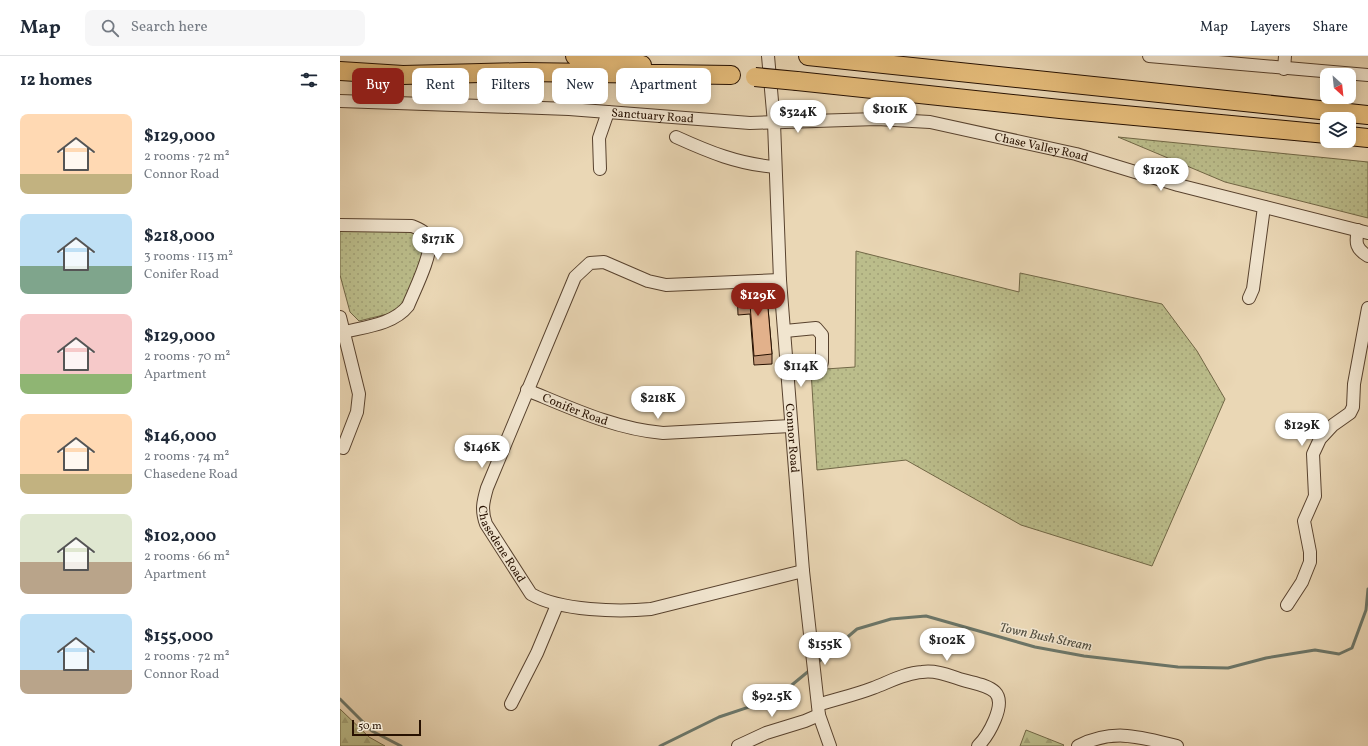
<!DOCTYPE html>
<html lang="en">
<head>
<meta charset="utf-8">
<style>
  :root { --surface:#fff; --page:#f6f6f7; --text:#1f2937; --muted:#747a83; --line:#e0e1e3; --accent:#8f2418 }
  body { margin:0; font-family:Vollkorn,serif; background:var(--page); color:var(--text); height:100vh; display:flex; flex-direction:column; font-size:15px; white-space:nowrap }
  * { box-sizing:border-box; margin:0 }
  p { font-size:13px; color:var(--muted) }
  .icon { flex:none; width:22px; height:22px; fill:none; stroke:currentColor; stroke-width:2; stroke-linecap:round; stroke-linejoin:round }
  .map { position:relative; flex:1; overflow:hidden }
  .side { display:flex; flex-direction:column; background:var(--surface); width:340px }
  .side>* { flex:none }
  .banner { position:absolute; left:12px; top:12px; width:380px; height:36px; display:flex; gap:8px }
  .needle { width:26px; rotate:153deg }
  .controls { position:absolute; left:980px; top:12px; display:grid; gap:8px }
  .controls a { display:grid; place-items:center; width:36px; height:36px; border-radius:8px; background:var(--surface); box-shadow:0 2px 10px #0003; font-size:20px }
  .scale { position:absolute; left:12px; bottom:10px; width:69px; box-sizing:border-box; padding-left:4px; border:2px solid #271101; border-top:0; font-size:11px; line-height:14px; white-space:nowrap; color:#271101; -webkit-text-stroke:3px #f1e5cf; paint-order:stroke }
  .price { position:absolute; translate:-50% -34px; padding:0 9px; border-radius:14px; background:#fff; color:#222; font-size:13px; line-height:26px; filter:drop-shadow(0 1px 2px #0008) }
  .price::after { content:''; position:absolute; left:50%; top:24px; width:12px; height:9px; margin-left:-6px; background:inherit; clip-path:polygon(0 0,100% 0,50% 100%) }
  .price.current { background:var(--accent); color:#fff }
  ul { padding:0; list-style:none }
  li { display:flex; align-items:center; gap:12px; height:100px; padding:0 20px }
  li span { display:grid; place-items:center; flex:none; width:112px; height:80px; border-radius:8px; color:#555 }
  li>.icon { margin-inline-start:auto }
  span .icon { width:48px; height:48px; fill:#fffc; stroke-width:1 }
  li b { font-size:17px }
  h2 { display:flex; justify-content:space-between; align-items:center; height:48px; padding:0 20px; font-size:17px }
  .tag { padding:0 14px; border-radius:8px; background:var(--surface); box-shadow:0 2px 10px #0003; font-size:14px; line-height:36px }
  .tag.current { background:var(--accent); color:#fff }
  header { display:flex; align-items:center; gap:24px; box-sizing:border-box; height:56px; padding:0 20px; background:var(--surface); border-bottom:1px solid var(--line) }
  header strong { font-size:19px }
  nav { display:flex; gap:22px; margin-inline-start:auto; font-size:14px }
  .search { width:280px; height:36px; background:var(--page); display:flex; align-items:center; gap:10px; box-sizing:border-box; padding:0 14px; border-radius:8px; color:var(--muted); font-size:15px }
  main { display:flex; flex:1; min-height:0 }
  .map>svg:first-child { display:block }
  .grass { fill:url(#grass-dots); stroke:#716746 }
  .forest { fill:url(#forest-firs); stroke:#716746 }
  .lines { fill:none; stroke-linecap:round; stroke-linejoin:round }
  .stream { stroke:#6b7669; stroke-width:3 }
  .minor-casing { stroke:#58422e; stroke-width:14 }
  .highway-casing { stroke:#271101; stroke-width:20 }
  .minor { stroke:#f1e5cf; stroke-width:12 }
  .highway { stroke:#e5bc7a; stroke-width:18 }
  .highway-bridge-casing { stroke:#271101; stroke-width:20; stroke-linecap:butt }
  .highway-bridge { stroke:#e5bc7a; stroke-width:18 }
  .wall { fill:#c29878; stroke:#271101 }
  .building { fill:#e2b18b; stroke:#271101 }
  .labels { text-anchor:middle; stroke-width:3; stroke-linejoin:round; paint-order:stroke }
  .street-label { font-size:12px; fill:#271101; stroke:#f1e5cf }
  .water-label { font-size:13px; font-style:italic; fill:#4f4c3e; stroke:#f1e5cf }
</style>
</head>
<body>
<header>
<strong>Map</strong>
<div class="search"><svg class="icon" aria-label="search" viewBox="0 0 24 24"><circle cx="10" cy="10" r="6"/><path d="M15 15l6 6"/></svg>Search here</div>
<nav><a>Map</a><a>Layers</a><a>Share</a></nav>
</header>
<main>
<section class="side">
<h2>12 homes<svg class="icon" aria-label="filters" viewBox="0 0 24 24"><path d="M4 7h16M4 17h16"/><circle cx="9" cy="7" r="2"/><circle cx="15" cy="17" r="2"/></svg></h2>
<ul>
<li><span style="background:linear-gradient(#ffd9b3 75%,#c2b280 0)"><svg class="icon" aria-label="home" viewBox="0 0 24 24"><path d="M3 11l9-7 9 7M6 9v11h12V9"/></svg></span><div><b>$129,000</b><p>2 rooms · 72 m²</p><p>Connor Road</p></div></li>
<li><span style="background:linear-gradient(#bfe0f5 65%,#7fa58c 0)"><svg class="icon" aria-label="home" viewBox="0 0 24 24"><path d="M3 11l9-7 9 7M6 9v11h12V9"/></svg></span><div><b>$218,000</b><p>3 rooms · 113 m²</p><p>Conifer Road</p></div></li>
<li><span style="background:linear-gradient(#f6c9c9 75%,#8fb573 0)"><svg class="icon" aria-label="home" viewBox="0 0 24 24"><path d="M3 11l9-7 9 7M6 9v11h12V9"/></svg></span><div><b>$129,000</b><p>2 rooms · 70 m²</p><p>Apartment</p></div></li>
<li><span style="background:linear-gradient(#ffd9b3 75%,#c2b280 0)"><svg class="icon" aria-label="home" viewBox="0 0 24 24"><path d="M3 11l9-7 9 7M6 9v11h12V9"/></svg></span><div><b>$146,000</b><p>2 rooms · 74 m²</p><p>Chasedene Road</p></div></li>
<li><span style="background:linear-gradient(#dfe7d0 60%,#b9a48a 0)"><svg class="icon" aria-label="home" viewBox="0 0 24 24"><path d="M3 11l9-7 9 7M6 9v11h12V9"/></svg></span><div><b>$102,000</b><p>2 rooms · 66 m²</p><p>Apartment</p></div></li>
<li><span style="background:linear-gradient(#bfe0f5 70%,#b9a48a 0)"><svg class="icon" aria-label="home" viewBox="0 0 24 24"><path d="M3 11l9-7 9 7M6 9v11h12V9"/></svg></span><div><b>$155,000</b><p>2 rooms · 72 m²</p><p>Connor Road</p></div></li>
</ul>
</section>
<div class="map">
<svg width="1028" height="690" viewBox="0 0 1028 690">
  <defs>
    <pattern id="grass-dots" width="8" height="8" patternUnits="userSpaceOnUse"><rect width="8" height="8" fill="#bbbd8b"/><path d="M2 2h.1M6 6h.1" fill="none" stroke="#a1a176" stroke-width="1.8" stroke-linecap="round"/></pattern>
    <pattern id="forest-firs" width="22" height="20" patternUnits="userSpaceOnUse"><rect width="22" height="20" fill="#bbbd8b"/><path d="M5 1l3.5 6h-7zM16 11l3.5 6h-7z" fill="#a1a176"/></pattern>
  </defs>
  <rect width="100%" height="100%" fill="#ead7b5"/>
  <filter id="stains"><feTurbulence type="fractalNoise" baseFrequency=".005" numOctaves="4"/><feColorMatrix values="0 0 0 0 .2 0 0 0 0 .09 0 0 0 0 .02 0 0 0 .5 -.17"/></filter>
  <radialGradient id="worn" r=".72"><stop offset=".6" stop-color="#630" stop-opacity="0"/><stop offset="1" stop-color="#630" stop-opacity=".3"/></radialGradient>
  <path class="grass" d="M 778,81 L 1028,106 L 1028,162 L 885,126 Z
    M 0,172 L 79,174 L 88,193 L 60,255 L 19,265 L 10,256 L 0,219 Z
    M 516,195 L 679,236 L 680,217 L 822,248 L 857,295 L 885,343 L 812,510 L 681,469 L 566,404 L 477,414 L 471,314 L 515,311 Z"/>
  <path class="forest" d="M 0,653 L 29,681 L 45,690 L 0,690 Z
    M 686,674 L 724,689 L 723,690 L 680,690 Z"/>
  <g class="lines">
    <path class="stream" d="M 477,607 L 517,573 L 551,563 L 586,560 L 695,591 L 744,600 L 838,611 L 888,612 L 926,602 L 975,594 L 999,598 L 1012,592 L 1026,554 L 1028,533
      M 0,643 L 32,675 L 61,690
      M 320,690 L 379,661 L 436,642 L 470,614"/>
    <g class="minor-casing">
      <g id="minor">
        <path id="s1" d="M 428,0 L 434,67 L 440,224 L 463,515 L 479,659 L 490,690"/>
        <path d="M 809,0 L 1028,19"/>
        <path d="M 944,13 L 945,0"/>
        <path id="s2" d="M 0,45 L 229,53 L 410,67 L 537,63 L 590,66 L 736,98 L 838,129 L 1028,177"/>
        <path d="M 336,81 C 369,96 398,108 435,111"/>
        <path d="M 260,113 L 259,82 L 268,56"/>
        <path d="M 0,169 L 72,170 C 80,173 86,176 89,184 C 93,198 74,235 68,250 C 53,269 23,271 0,277"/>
        <path d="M 1018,174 C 1015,187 1016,193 1028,200"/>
        <path id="s3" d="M 440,224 L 326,229 L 308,225 L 264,206 L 250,207 L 235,221 L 147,432 C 143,446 141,454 146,468 L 191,538 C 220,555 279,556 311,553 L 463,515"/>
        <path d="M 909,242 L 913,233 L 924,151"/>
        <path d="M 0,261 L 19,338 L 17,356 L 3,392"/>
        <path d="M 445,275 L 476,272 L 482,279 L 482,306 L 481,309 L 448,314"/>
        <path id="s4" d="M 187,334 C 231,352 275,373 323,377 L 451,370"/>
        <path d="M 947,549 L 962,526 L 970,506 L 970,496 L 964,465 L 975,440 L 973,398 L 980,383 L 993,369 L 1010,357 L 1013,351 L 1014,328 L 1028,252"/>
        <path d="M 171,648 L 197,597 L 217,549"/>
        <path d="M 478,649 C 496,643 515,639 533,632 C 549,626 565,617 582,616 C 597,614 610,620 623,624 C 633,627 648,629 655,636 C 667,648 648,680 638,690"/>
        <path d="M 398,690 L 426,677 L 465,665 L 479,659"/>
        <path d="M 738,690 C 774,672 800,681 837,690"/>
      </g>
    </g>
    <g class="highway-casing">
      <path id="highway" d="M 235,0 L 302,9
        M 468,0 L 1028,59
        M 0,15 L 63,19 L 185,16 L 391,19
        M 457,25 L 720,53 L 987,78
        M 1009,80 L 1028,82"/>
    </g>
    <use href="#minor" class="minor"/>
    <use href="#highway" class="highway"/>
    <g class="highway-bridge-casing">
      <path id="highway-bridge" d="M 415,21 L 457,25"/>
    </g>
    <use href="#highway-bridge" class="highway-bridge"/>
  </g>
  <path class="wall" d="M 426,229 L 432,298 L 432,308 L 414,309 L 410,258 L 398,259 L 397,231 Z"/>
  <path class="building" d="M 426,229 L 432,298 L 414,300 L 410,248 L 398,249 L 397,231 Z"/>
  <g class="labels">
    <g class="street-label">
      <text dy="4" stroke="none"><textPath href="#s2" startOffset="313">Sanctuary Road</textPath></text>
      <text dy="4" stroke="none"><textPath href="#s2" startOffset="705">Chase Valley Road</textPath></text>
      <text dy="4" stroke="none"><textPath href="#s4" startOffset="52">Conifer Road</textPath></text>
      <text dy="4" stroke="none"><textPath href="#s1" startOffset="383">Connor Road</textPath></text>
      <text dy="4" stroke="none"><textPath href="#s3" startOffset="505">Chasedene Road</textPath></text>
    </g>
    <g class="water-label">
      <text transform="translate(706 580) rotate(12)" y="5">Town Bush Stream</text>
    </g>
  </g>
  <rect width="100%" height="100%" filter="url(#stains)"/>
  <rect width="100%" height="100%" fill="url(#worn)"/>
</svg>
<div class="controls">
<a><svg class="needle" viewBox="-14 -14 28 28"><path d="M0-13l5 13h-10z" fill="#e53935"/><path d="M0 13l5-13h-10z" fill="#747a83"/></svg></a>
<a><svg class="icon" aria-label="layers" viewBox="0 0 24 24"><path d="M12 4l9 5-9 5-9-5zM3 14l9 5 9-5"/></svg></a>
</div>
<div class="scale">50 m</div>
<b class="price" style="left:550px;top:75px">$101K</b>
<b class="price" style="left:458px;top:78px">$324K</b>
<b class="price" style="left:821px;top:136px">$120K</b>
<b class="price" style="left:98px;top:205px">$171K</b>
<b class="price current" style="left:418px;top:261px">$129K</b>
<b class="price" style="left:461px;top:332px">$114K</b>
<b class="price" style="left:318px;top:364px">$218K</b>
<b class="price" style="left:962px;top:391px">$129K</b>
<b class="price" style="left:142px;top:413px">$146K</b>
<b class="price" style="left:607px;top:606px">$102K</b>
<b class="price" style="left:485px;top:610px">$155K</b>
<b class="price" style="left:432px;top:662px">$92.5K</b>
<div class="banner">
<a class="tag current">Buy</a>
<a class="tag">Rent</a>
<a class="tag">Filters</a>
<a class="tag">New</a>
<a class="tag">Apartment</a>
</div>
</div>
</main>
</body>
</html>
